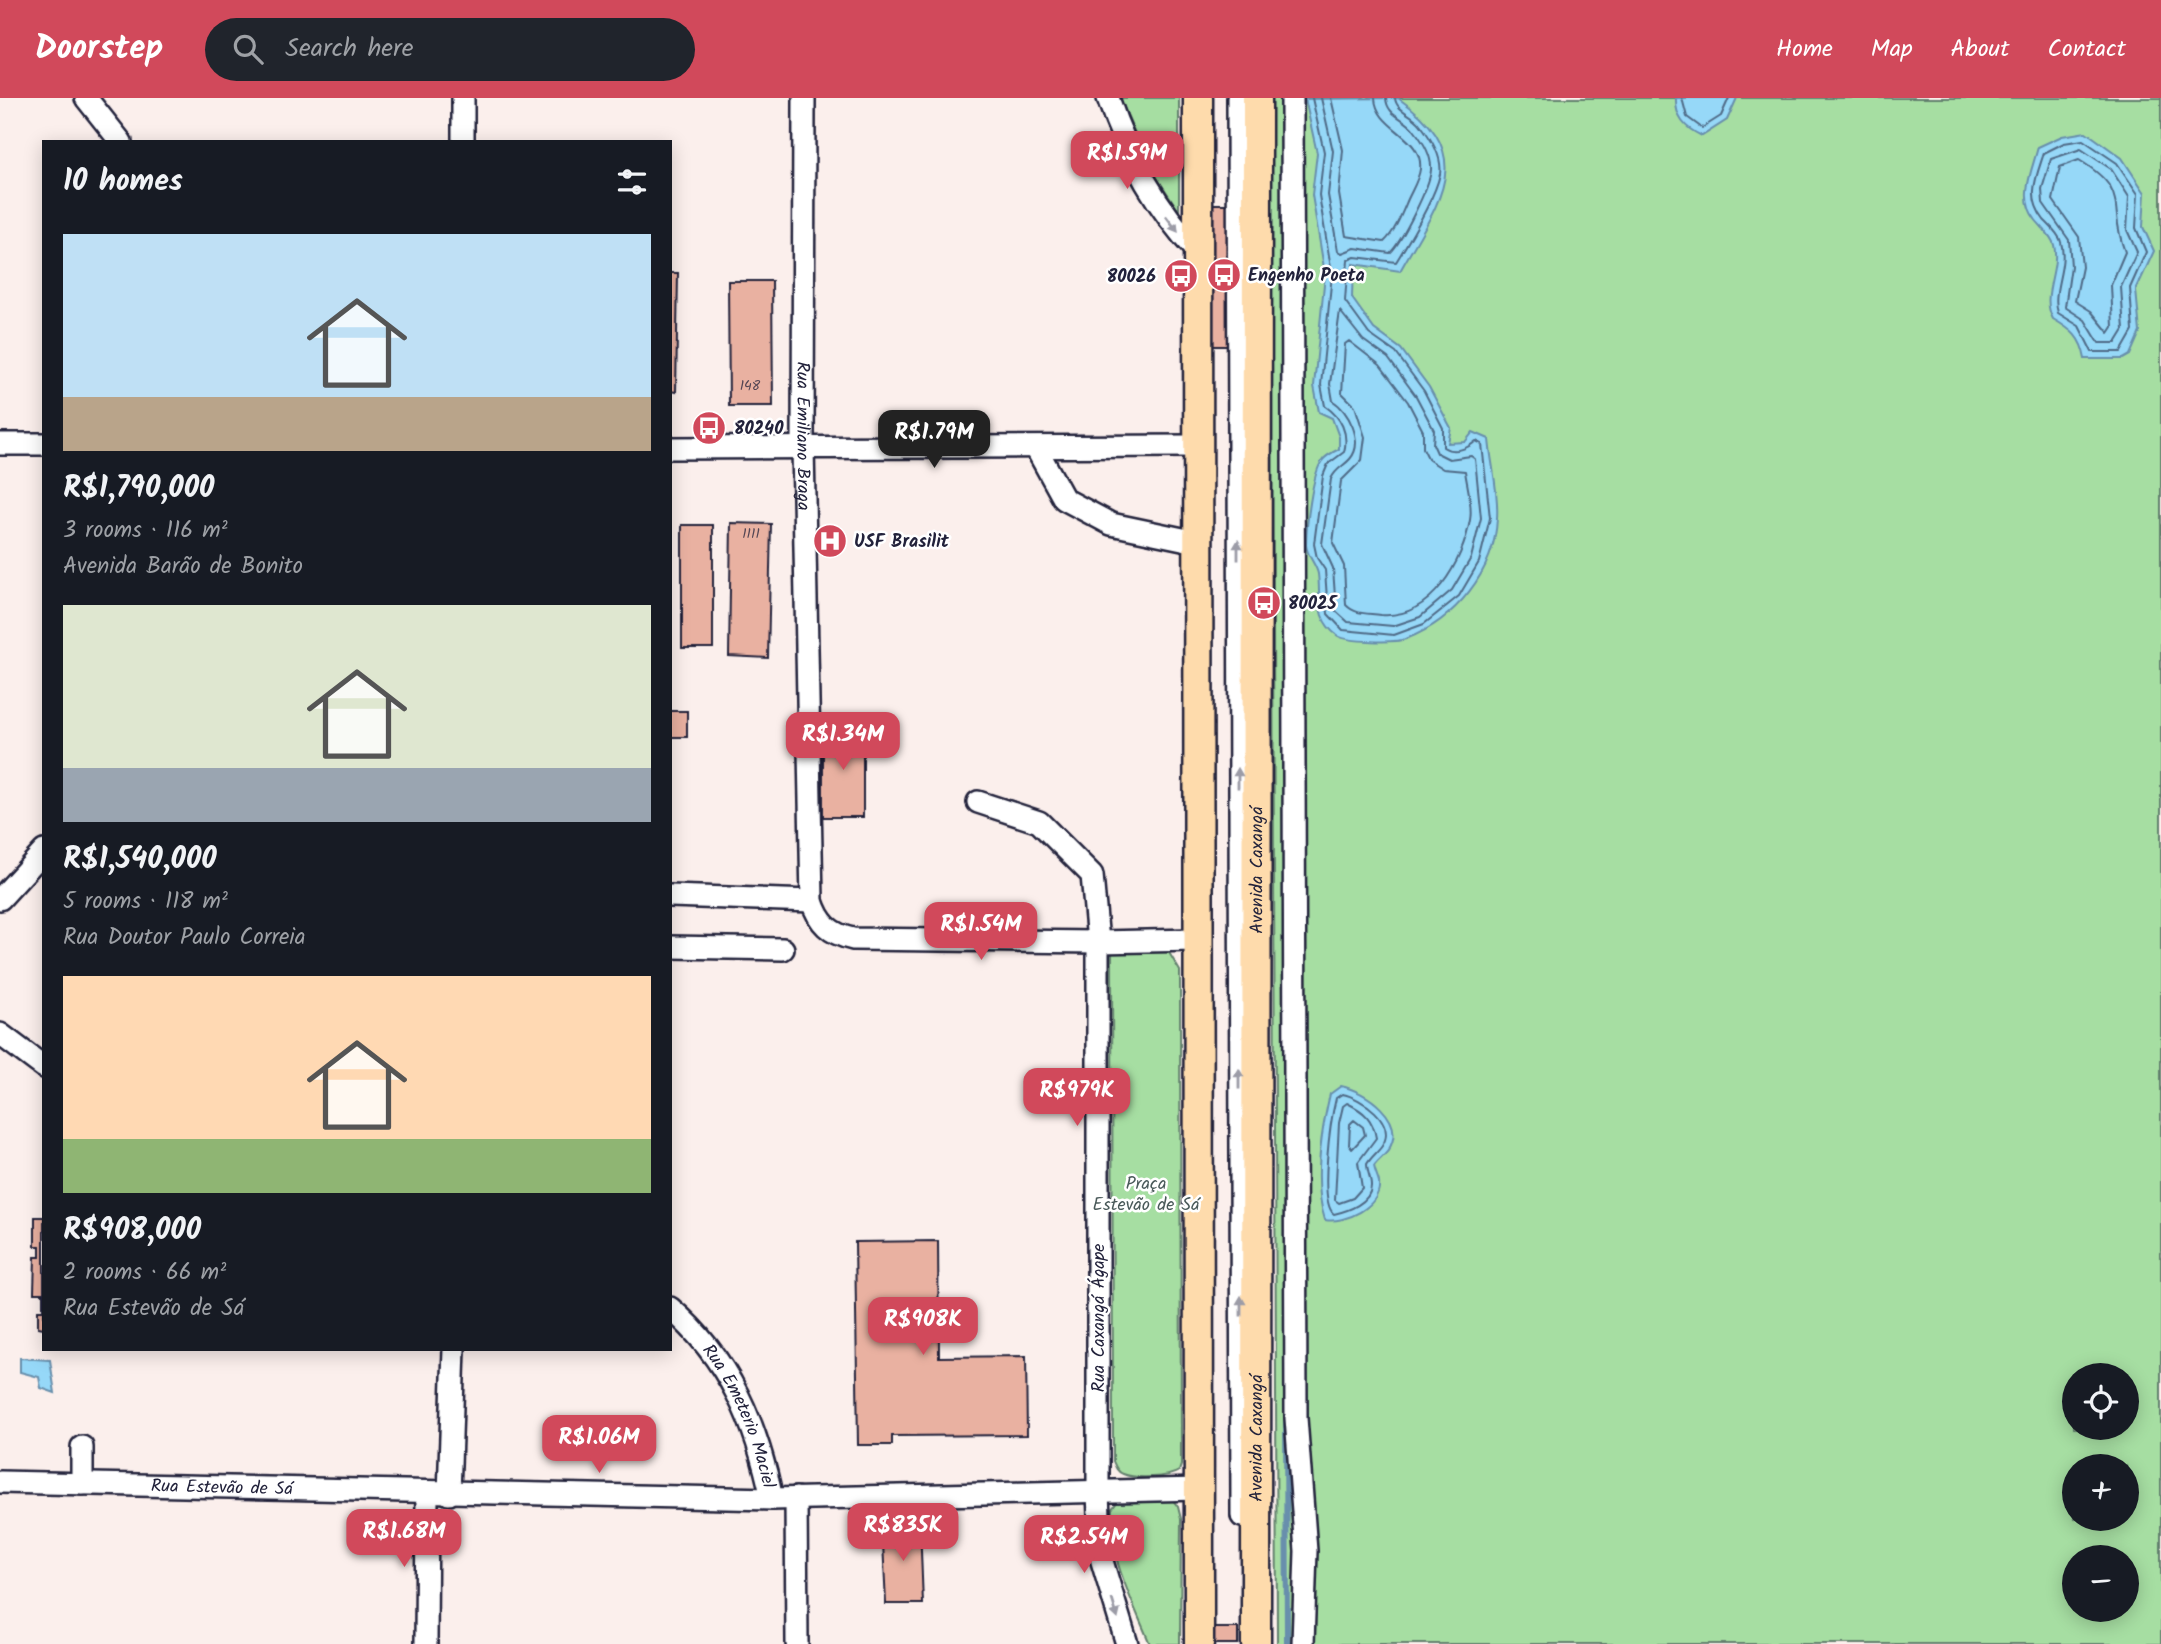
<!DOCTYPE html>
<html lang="en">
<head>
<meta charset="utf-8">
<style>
  :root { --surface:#171b24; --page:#20242c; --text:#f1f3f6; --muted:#9ea1a6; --accent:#d1495b }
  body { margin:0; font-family:Kalam,sans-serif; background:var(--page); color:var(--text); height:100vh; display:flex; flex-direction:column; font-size:26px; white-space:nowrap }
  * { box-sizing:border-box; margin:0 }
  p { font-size:23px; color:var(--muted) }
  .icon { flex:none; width:38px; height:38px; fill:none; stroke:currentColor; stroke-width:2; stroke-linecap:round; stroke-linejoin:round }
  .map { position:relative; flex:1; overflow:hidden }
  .side { position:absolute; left:42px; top:42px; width:630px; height:1211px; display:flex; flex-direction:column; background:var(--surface); border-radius:0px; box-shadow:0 4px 18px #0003 }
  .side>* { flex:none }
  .fabs { position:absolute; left:2062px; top:1265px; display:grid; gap:14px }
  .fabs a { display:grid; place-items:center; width:77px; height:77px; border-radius:50%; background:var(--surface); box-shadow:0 4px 18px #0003; font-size:35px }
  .price { position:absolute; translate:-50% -60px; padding:0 16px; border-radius:14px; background:var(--accent); color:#fff; font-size:23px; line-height:46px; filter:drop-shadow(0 2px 4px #0008) }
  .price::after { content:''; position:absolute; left:50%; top:42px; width:21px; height:16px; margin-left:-10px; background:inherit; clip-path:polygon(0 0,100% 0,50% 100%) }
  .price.active { background:#222; color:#fff }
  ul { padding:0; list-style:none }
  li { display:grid; align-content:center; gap:14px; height:371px; padding:0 21px }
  li span { display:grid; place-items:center; height:217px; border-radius:0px; color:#555 }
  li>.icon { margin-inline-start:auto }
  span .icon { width:126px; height:126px; fill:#fffc; stroke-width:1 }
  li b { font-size:30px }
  h2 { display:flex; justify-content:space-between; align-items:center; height:84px; padding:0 21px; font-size:30px }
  header { display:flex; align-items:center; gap:42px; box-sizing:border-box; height:98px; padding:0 35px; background:var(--accent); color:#fff }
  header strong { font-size:33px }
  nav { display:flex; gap:38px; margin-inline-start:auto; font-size:24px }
  .search { width:490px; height:63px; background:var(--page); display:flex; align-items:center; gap:18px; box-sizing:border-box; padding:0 24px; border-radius:38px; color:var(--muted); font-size:26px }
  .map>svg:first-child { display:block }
  .green { fill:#a6dea2; stroke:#64806e; stroke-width:2; fill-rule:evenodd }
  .water { fill:#96d8f8; stroke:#688fac; stroke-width:2 }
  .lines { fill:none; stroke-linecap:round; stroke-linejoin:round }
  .shore { stroke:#506b87; stroke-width:2 }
  .stream { stroke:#688fac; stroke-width:6 }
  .building { fill:#e9b1a1; stroke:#22223b; stroke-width:2 }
  .minor-casing { stroke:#22223b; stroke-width:26 }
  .major-casing { stroke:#22223b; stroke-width:33 }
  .minor { stroke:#fff; stroke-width:21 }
  .major { stroke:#fedbac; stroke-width:28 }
  .oneway { fill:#9c9ca7 }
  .labels { text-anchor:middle; stroke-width:5; stroke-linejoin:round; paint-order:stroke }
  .number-label { font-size:14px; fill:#544654 }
  .poi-label { font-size:18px; font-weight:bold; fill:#22223b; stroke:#fff; text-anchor:start }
  .street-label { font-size:18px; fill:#22223b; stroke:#fff }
  .park-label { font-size:18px; fill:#4a5a5a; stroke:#fff }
</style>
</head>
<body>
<header>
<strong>Doorstep</strong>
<div class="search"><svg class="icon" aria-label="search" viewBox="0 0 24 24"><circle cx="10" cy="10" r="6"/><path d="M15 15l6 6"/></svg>Search here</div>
<nav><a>Home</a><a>Map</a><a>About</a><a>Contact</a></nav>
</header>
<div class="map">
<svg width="2161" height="1546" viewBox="0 0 2161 1546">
  <rect width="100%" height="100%" fill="#fbefec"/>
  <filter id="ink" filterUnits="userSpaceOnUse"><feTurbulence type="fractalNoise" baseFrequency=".0143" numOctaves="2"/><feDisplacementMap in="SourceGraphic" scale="14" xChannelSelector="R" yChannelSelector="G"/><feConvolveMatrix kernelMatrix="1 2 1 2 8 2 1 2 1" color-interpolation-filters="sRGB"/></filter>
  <g filter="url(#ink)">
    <path class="green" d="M 1120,0 L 1179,0 L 1179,113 L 1148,66 Z
      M 1271,0 L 2161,0 L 2161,1546 L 1277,1546 ZM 2074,1278 L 2126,1278 L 2126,1330 L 2074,1330 ZM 2074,1368 L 2126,1368 L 2126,1421 L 2074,1421 ZM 2074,1460 L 2126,1460 L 2126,1512 L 2074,1512 Z
      M 1112,853 L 1168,853 L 1180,873 L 1181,1367 L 1179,1373 C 1168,1380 1135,1381 1123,1376 C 1117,1374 1115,1368 1113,1363 Z
      M 1172,1401 L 1178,1409 L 1181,1421 L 1180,1546 L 1150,1546 C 1133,1504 1107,1458 1112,1411 L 1118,1403 Z"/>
    <path class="water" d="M 1398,0 C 1480,57 1439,103 1400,173 L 1353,166 L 1352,200 L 1374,231 L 1401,251 L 1429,289 L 1451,330 L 1448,345 L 1465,344 L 1473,334 L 1489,341 C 1491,366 1499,395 1497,420 C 1495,474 1455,522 1406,541 C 1395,545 1348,544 1338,538 C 1314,521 1321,500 1318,476 C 1316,466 1307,458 1306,447 C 1306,430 1312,376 1322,363 C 1325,358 1333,354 1339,351 L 1339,339 L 1332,320 L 1319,314 L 1314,288 L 1325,176 L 1312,97 L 1317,55 L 1305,1 Z
      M 1676,0 L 1737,0 L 1727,22 L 1702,38 C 1685,30 1675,20 1676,0 Z
      M 2086,34 L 2122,60 L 2145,95 L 2143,129 L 2154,153 L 2136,192 L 2140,234 L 2130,257 L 2123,261 L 2085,261 C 2081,239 2072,232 2053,221 C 2040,198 2060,172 2054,147 C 2052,138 2041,129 2035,121 C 2018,100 2032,73 2038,49 L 2062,38 Z
      M 1341,988 C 1365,993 1407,1021 1389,1051 C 1386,1057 1378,1062 1374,1068 C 1375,1074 1378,1079 1379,1084 C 1382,1109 1344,1126 1325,1122 C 1313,1085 1321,1034 1330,996 Z
      M 20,1260 L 50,1262 L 55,1295 L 41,1290 L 39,1279 L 20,1274 Z"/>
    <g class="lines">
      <path class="shore" d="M 1312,0 L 1324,54 L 1319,97 L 1332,176 L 1321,287 L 1325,308 C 1341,319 1349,335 1344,354 L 1328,366 L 1323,378 L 1314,446 L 1317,460 L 1325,472 L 1328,516 L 1343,532 L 1394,537 L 1424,526 L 1459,498 L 1479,464 L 1490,420 L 1482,346 L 1476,343 C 1467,351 1454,356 1443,349 L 1443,330 L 1424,293 L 1396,255 L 1369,236 L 1345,203 L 1348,162 L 1355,159 L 1396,164 C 1409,143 1435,100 1440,76 C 1443,59 1430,39 1420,26 C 1413,16 1396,13 1395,0
        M 1321,0 L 1333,53 L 1328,97 L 1338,153 L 1342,155 L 1355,150 L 1390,155 C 1401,145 1430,88 1431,72 C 1432,58 1422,42 1414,32 C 1404,19 1387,18 1386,0
        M 1331,0 L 1343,52 L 1339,96 L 1346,138 L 1384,144 C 1395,134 1402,115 1408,101 C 1412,92 1419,81 1420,71 C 1424,38 1376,31 1375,0
        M 1682,0 L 1687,19 L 1702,30 L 1721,18 L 1729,0
        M 2083,42 L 2117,65 L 2138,96 L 2136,130 L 2146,154 L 2130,190 L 2133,233 L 2121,254 L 2092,254 L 2079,228 L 2058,215 C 2051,192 2068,169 2061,144 C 2059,136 2050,128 2044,122 C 2026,99 2036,80 2044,55 L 2064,45 Z
        M 2081,51 L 2111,71 L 2129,99 L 2127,132 L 2137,154 L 2121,189 L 2124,232 L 2116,245 L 2099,245 L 2085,222 L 2065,209 L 2071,168 L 2069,142 L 2043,105 L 2042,91 L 2051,61 Z
        M 2079,62 C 2132,94 2107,108 2125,154 L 2111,187 L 2113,229 L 2109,235 L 2091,213 L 2075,203 L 2082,169 L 2079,139 L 2053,102 L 2060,69 Z
        M 1340,213 L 1363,242 L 1388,260 L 1416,298 L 1434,332 L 1433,346 L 1437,355 L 1449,361 L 1471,358 L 1475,361 L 1481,420 L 1471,460 L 1452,492 L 1420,519 L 1393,528 L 1348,524 L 1336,513 L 1333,470 L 1322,446 L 1331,381 C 1336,370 1343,369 1350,361 C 1365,344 1348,312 1333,303 L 1330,286 Z
        M 1349,243 L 1380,267 L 1408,304 L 1423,333 L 1423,350 L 1429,362 L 1443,371 L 1465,373 C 1467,388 1473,407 1470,422 C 1463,464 1431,521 1381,517 C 1367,515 1356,517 1346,507 L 1344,468 L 1333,445 L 1341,383 L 1362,362 L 1365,339 L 1355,308 L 1342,295 L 1345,246 Z
        M 1342,996 C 1361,999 1398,1024 1382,1048 C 1378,1054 1371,1059 1367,1066 C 1367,1074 1371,1080 1371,1087 C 1372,1105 1347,1113 1334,1116 C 1318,1104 1331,1020 1336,1000 Z
        M 1347,1005 C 1364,1013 1373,1021 1376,1040 L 1358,1064 L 1362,1090 L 1353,1100 L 1339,1105 L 1335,1102 L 1339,1025 L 1343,1008 Z
        M 1354,1022 L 1363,1029 L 1365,1037 L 1352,1051 L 1349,1047 L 1350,1026 Z"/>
      <path class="stream" d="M 1286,1318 L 1287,1546"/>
    </g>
    <path class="building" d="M 1211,106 L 1236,106 L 1236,248 L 1211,248 Z
      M 670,175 L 678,175 L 676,294 L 670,293 Z
      M 728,183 L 772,183 L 773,308 L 729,308 Z
      M 731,425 L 771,426 L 768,560 L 729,558 Z
      M 682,427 L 713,427 L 713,550 L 682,550 Z
      M 670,613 L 687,613 L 687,639 L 670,639 Z
      M 823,629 L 863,629 L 863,719 L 823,719 Z
      M 35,1119 L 44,1119 L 44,1230 L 38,1229 L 38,1212 L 43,1212 L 43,1195 L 34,1195 L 35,1159 L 40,1159 L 40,1148 L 35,1148 Z
      M 938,1143 L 939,1259 L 1026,1258 L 1027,1337 L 892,1338 L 892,1347 L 858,1347 L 855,1144 Z
      M 882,1424 L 920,1426 L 923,1506 L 886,1506 Z
      M 1211,1530 L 1238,1530 L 1238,1546 L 1212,1546 Z"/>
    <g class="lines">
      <g class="minor-casing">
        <g id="minor">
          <path d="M 86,0 L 121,44"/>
          <path id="s1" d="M 804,0 L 803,349 L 812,803 C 819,825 830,836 853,841 L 1098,844 L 1196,842"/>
          <path d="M 1108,0 C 1127,57 1157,111 1198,155"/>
          <path d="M 1238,0 L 1242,1418"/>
          <path d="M 1292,0 L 1296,1320 L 1306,1453 L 1303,1546"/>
          <path d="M 463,44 L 463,0"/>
          <path d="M 0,346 L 44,346"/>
          <path d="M 670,350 L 1197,348"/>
          <path d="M 1036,350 L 1064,401 L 1111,426 L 1197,444"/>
          <path d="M 978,704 L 1039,724 L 1092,777 L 1098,844 L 1098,1396 L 1101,1460 L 1127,1546"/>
          <path d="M 670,798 L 812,803"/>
          <path d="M 0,801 L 44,753"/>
          <path d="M 670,849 L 783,851"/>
          <path d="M 0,936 L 44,969"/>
          <path id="s2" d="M 670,1210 C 729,1260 757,1327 772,1401"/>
          <path d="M 82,1349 L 82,1386"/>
          <path id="s3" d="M 0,1384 L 772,1401 L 1199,1391"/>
          <path d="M 449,1396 L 454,1251"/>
          <path d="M 796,1400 L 797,1546"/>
          <path d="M 426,1546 L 427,1395"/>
        </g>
      </g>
      <g class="major-casing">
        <g id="major">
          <path d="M 1198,0 L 1199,1546"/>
          <path id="s4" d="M 1256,1546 L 1257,0"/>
        </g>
      </g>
      <use href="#minor" class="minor"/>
      <use href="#major" class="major"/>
    </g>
    <defs><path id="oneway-solid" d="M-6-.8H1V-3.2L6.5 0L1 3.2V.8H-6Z" transform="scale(1.75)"/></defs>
    <g class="oneway">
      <use href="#oneway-solid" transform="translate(1172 126) rotate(53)"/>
      <use href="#oneway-solid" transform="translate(1238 452) rotate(-90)"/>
      <use href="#oneway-solid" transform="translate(1238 680) rotate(-90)"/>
      <use href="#oneway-solid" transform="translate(1239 981) rotate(-90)"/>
      <use href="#oneway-solid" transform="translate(1241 1208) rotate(-90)"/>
      <use href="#oneway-solid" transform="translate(1115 1511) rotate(73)"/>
    </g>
  </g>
  <defs>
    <g id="bus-disc" transform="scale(1.75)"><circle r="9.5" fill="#d1495b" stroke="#fff"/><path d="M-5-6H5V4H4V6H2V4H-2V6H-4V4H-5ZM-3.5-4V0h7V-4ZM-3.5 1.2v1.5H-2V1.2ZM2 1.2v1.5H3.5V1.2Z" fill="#fff"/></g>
    <g id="hospital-disc" transform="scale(1.75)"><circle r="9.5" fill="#d1495b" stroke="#fff"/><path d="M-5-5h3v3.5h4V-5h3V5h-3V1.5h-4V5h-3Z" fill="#fff"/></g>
  </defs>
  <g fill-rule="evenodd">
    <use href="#bus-disc" x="1224" y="177"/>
    <use href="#bus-disc" x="1181" y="178"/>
    <use href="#bus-disc" x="709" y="330"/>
    <use href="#hospital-disc" x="830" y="443"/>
    <use href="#bus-disc" x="1264" y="505"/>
  </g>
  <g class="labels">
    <g class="number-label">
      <text x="750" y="292">148</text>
      <text x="751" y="440">1111</text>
    </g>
    <g class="poi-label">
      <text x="1248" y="183">Engenho Poeta</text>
      <text x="1156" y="184" text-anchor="end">80026</text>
      <text x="734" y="336">80240</text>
      <text x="854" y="449">USF Brasilit</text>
      <text x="1288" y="511">80025</text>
    </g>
    <g class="street-label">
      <text dy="6" stroke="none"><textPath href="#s1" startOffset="338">Rua Emiliano Braga</textPath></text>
      <text dy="6" stroke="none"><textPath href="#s4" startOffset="774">Avenida Caxangá</textPath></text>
      <text transform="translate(1098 1220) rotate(-90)" y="6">Rua Caxangá Ágape</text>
      <text dy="6" stroke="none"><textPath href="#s2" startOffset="131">Rua Emeterio Maciel</textPath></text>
      <text dy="6" stroke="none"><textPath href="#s4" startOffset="206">Avenida Caxangá</textPath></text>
      <text dy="6" stroke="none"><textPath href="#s3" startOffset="222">Rua Estevão de Sá</textPath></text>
    </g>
    <g class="park-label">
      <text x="1146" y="1091">Praça<tspan x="1146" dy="21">Estevão de Sá</tspan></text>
    </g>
  </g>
</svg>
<div class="fabs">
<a><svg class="icon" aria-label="locate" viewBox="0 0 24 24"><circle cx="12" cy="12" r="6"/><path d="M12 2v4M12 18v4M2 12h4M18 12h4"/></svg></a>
<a>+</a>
<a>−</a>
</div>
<b class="price" style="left:1127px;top:93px">R$1.59M</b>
<b class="price active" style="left:934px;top:372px">R$1.79M</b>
<b class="price" style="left:843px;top:674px">R$1.34M</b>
<b class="price" style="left:981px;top:864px">R$1.54M</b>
<b class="price" style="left:1077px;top:1030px">R$979K</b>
<b class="price" style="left:923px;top:1259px">R$908K</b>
<b class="price" style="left:599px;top:1377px">R$1.06M</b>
<b class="price" style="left:903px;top:1465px">R$835K</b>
<b class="price" style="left:404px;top:1471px">R$1.68M</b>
<b class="price" style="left:1084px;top:1477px">R$2.54M</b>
<section class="side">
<h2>10 homes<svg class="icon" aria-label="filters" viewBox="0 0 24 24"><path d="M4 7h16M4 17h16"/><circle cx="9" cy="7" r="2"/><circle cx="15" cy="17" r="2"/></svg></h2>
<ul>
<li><span style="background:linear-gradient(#bfe0f5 75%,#b9a48a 0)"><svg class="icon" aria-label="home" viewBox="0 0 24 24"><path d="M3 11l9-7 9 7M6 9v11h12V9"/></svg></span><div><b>R$1,790,000</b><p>3 rooms · 116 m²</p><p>Avenida Barão de Bonito</p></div></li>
<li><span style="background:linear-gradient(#dfe7d0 75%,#9aa5b1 0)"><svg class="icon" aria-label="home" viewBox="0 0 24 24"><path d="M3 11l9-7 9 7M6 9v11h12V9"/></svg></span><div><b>R$1,540,000</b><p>5 rooms · 118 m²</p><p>Rua Doutor Paulo Correia</p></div></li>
<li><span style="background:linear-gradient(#ffd9b3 75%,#8fb573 0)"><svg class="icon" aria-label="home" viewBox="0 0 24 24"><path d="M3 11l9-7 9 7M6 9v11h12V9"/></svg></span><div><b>R$908,000</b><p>2 rooms · 66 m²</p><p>Rua Estevão de Sá</p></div></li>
</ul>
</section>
</div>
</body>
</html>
